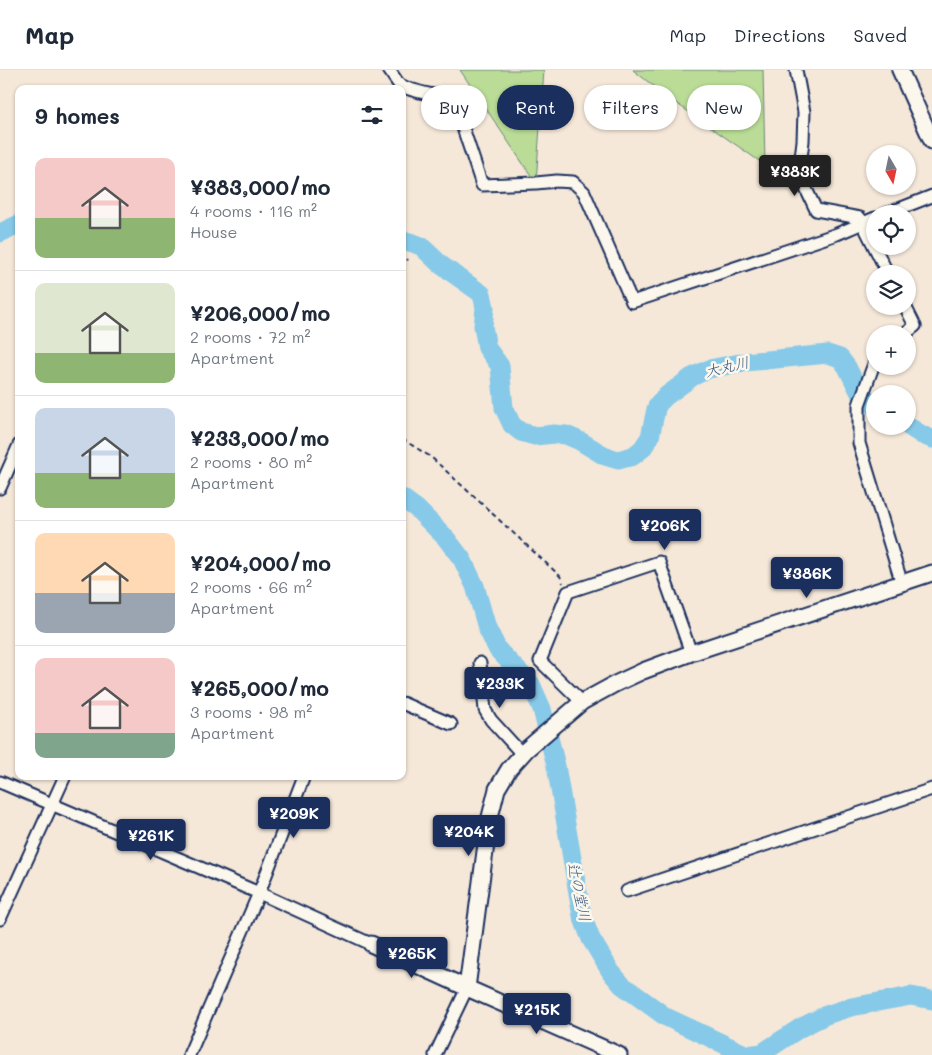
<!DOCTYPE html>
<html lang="en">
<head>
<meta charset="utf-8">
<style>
  :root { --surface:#fff; --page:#f2f2f3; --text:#1f2937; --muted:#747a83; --line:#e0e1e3; --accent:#1b2f5e }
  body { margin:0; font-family:Mali,"Klee One",sans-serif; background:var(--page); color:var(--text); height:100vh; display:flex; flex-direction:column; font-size:19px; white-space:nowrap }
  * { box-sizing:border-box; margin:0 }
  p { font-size:16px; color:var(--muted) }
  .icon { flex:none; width:28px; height:28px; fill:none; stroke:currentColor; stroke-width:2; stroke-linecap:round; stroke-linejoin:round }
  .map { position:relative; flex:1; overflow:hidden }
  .details { position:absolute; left:15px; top:15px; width:391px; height:695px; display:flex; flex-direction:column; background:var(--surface); border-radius:10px; box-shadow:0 1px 4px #0004 }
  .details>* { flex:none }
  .hud { position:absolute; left:421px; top:15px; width:435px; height:45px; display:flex; gap:10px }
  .needle { width:32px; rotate:171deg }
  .tools { position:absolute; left:866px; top:75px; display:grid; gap:10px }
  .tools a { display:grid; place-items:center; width:50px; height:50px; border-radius:50%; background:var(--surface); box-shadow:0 1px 4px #0004; font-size:25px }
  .price { position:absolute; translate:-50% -42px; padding:0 11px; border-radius:5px; background:var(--accent); color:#fff; font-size:16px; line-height:32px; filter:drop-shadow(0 1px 2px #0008) }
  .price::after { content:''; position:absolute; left:50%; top:30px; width:15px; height:11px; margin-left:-8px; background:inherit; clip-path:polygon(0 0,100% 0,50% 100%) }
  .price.current { background:#222; color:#fff }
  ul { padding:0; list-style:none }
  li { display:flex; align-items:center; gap:15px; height:125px; padding:0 20px }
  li+li { border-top:1px solid var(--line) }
  li span { display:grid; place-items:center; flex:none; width:140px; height:100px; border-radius:10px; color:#555 }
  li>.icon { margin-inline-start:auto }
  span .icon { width:60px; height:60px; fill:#fffc; stroke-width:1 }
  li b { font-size:21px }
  h2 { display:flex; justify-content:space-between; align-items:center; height:60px; padding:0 20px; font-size:21px }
  .tag { padding:0 18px; border-radius:22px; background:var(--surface); box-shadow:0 1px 4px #0004; font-size:18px; line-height:45px }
  .tag.current { background:var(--accent); color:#fff }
  header { display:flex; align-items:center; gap:30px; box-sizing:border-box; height:70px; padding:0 25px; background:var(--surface); border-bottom:1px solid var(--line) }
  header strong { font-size:24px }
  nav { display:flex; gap:28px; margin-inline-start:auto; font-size:18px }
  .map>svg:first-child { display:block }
  .green { fill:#badc96; stroke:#6a867a }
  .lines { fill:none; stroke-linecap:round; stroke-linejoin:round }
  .river { stroke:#87c9e8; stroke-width:19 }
  .street-casing { stroke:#1b2f5e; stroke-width:15 }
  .secondary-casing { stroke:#1b2f5e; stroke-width:19 }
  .path { stroke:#1b2f5e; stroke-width:2; stroke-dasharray:5 4; stroke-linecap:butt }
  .street { stroke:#fbf7ec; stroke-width:11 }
  .secondary { stroke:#fbf7ec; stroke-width:15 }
  .labels { text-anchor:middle; stroke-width:5; stroke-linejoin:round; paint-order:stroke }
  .water-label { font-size:15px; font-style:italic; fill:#365680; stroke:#fbf7ec }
</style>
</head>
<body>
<header>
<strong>Map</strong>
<nav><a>Map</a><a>Directions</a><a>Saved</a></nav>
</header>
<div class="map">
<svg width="932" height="985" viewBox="0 0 932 985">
  <rect width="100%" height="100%" fill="#f5e8d9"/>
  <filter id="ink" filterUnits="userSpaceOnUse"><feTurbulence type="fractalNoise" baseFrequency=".02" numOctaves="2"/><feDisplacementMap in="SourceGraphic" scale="10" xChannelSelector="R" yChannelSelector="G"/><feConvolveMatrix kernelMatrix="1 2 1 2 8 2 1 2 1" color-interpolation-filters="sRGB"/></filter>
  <g filter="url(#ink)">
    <path class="green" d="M 460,0 L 544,0 L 536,113 Z
      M 633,0 L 763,0 L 765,95 L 670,29 Z"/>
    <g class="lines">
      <path class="river" d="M 0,163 L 19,154
        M 402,170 L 413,173 L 421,176 L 441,195 L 482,224 L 485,238 L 483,256 L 487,278 L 500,296 L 504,338 L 512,355 L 521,362 L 535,366 L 554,364 L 566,365 L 580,371 L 605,386 L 618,390 L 633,386 L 642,379 L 650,367 L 656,339 L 658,334 L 666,326 L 692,307 L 709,299 L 745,292 L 828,284 L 840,288 L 847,297 L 860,323 L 875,336
        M 908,356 L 922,365 L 932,369
        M 402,428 L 417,439 L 445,467 L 462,489 L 475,516 L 487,558 L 498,580 L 531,614 L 542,639 L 556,696 L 582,846 L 591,869 L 611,902 L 622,915 L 666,947 L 747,985 L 762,983 L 800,958 L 826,945 L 851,937 L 911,926 L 932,930"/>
      <g class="street-casing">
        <path id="street" d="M 389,0 C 392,4 395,9 398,13 C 407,22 441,25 454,31 L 482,115 L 536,113 L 557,111 L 573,112 L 584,122 L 632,232 L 837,164 L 875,148
          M 796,0 L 804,42 L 803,71 L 799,104 L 816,140 L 860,148 L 888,204
          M 886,144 L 932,126
          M 905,236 L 915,256 L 905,264
          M 875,291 L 859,335 L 859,373 L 902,514
          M 0,418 L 19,375
          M 480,593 L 485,640 L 491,650 L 522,684
          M 582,632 L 540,591 L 568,522 L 659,492 L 691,583
          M 402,633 L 451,654
          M 0,712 L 259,823 L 371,874
          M 627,821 L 932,719
          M 0,849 L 65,706
          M 189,985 L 259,823 L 304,706
          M 435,985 L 467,918"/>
      </g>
      <g class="secondary-casing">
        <path id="secondary" d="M 900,0 L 932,71
          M 371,874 L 467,918 L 619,985
          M 467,918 L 489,751 L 497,719 L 509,699 L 527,679 L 582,632 L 615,614 L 643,601 L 691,583 L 932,503"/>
      </g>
      <path class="path" d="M 402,198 L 408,189
        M 402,369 L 431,387 L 560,506 L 563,513"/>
      <use href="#street" class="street"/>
      <use href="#secondary" class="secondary"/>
    </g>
  </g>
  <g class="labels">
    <g class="water-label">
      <text transform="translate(727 297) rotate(-13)" y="5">大丸川</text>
      <text transform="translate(579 822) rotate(78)" y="5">辻の堂川</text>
    </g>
  </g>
</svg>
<div class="tools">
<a><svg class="needle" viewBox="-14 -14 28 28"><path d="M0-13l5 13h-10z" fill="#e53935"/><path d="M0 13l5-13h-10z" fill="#747a83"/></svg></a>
<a><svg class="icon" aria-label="locate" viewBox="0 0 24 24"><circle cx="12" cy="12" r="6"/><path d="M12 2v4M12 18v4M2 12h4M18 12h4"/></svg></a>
<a><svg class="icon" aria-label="layers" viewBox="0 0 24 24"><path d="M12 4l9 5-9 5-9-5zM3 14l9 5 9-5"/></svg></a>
<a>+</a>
<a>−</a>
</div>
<b class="price current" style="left:795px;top:127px">¥383K</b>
<b class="price" style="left:665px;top:481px">¥206K</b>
<b class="price" style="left:807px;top:529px">¥386K</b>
<b class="price" style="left:500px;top:639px">¥233K</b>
<b class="price" style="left:294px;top:769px">¥209K</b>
<b class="price" style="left:469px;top:787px">¥204K</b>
<b class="price" style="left:151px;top:791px">¥261K</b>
<b class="price" style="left:412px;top:909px">¥265K</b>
<b class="price" style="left:537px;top:965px">¥215K</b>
<div class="hud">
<a class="tag">Buy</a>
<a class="tag current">Rent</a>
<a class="tag">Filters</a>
<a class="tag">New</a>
</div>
<section class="details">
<h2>9 homes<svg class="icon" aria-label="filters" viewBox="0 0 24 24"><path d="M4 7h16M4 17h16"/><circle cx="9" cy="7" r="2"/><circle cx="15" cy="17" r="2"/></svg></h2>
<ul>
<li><span style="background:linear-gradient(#f6c9c9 60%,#8fb573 0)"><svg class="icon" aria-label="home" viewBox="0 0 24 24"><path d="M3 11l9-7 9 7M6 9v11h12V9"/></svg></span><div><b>¥383,000/mo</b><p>4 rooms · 116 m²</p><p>House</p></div></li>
<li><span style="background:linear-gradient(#dfe7d0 70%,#8fb573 0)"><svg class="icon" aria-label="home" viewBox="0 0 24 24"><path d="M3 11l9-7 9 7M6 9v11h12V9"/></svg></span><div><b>¥206,000/mo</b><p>2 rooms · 72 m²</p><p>Apartment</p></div></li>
<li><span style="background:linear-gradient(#c9d6e8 65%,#8fb573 0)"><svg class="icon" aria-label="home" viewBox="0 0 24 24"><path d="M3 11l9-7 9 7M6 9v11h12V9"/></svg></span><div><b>¥233,000/mo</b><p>2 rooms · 80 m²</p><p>Apartment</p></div></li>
<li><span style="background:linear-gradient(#ffd9b3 60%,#9aa5b1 0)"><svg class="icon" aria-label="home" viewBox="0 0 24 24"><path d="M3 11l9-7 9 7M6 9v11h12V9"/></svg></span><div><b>¥204,000/mo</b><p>2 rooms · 66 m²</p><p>Apartment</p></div></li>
<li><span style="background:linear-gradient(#f6c9c9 75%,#7fa58c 0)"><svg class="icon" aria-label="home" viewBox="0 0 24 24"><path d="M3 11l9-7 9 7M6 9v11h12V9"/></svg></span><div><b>¥265,000/mo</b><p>3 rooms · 98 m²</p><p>Apartment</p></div></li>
</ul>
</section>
</div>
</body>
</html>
